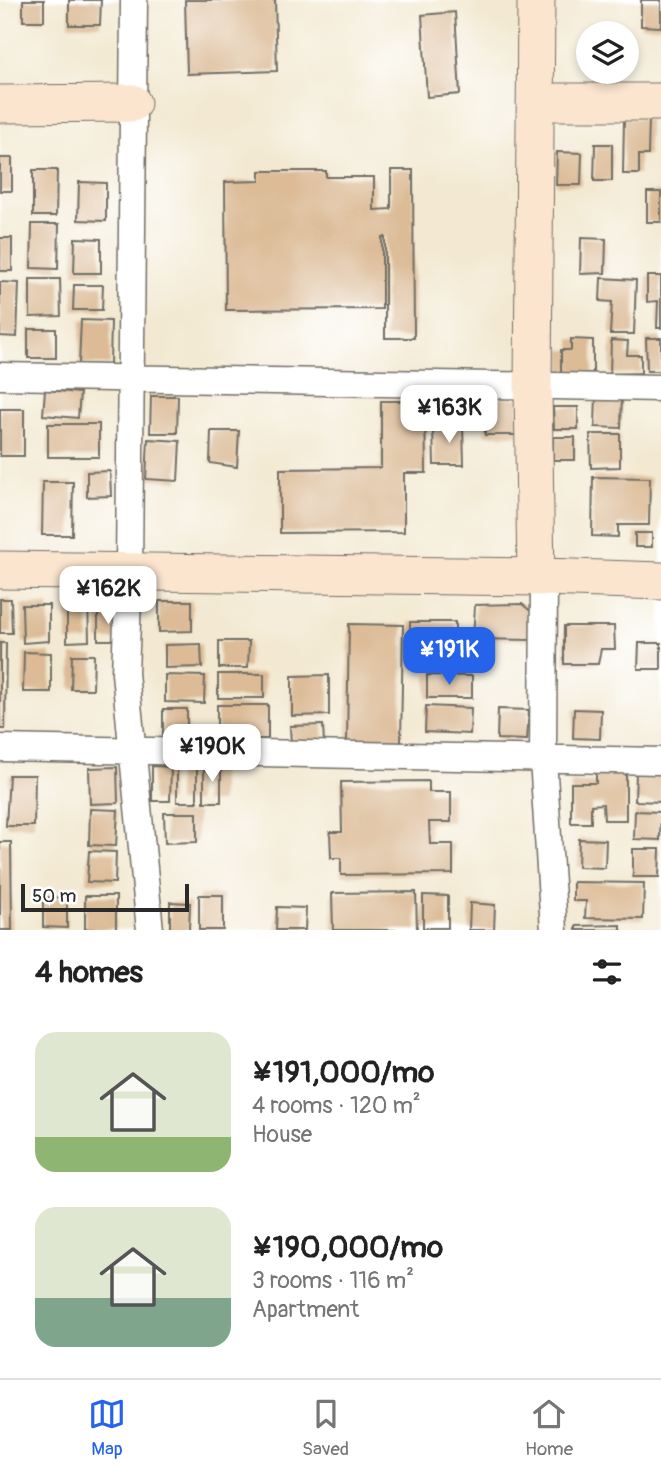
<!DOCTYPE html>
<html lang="en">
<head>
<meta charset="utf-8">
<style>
  :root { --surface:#fff; --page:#f2f2f2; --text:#222; --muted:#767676; --line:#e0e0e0; --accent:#2563eb }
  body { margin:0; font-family:Pangolin,sans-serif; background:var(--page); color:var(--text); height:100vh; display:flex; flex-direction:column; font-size:26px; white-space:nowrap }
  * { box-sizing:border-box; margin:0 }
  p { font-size:23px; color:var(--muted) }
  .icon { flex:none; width:38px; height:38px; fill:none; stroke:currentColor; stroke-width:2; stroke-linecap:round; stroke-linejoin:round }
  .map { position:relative; height:930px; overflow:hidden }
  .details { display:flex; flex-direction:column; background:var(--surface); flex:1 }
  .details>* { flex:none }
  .tools { position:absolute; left:576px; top:21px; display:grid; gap:14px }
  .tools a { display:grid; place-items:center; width:63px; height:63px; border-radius:50%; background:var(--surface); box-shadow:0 4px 10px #0003; font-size:35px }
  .scale { position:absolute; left:21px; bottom:18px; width:168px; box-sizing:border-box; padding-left:7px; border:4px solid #2b2b2b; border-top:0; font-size:19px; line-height:24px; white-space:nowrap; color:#2b2b2b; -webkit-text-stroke:5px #fff; paint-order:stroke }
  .price { position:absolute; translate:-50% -60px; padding:0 16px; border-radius:14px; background:#fff; color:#222; font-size:23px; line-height:46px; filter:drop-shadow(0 2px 4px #0008) }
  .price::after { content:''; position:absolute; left:50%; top:42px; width:21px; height:16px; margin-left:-10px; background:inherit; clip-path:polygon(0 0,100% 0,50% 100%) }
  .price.selected { background:var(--accent); color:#fff }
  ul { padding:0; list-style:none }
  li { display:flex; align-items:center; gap:21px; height:175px; padding:0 35px }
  li span { display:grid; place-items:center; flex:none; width:196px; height:140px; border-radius:21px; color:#555 }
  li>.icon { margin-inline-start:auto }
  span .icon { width:84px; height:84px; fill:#fffc; stroke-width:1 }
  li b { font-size:30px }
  h2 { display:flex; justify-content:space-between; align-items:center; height:84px; padding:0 35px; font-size:30px }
  .tab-bar { display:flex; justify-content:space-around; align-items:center; height:98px; border-top:2px solid var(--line); background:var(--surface); font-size:19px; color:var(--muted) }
  .tab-bar a { display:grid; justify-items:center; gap:4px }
  .tab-bar .selected { color:var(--accent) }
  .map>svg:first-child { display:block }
  .building { fill:#dcbb96 }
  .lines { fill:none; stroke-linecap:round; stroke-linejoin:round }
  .street-casing { stroke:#716e65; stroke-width:29 }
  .secondary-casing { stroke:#716e65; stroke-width:39 }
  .street { stroke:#fff; stroke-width:26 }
  .secondary { stroke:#fbe5cf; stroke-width:37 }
</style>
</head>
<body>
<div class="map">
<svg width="661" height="930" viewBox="0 0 661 930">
  <rect width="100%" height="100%" fill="#fff"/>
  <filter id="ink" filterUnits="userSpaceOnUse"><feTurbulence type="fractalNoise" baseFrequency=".0143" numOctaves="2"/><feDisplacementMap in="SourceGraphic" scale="14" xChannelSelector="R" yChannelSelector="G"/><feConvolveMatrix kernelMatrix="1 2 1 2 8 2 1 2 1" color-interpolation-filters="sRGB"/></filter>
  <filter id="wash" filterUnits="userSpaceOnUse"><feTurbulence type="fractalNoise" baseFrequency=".00686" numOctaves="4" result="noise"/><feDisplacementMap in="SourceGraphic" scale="28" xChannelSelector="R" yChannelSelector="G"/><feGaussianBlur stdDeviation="1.57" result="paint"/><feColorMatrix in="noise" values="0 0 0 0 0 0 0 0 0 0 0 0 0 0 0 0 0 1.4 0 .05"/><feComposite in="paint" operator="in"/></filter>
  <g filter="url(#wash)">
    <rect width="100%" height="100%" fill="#f3e9d2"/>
    <g id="blocks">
      <path class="building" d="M 23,0 L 44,0 L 44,21 L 23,21 Z
        M 69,0 L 101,0 L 100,25 L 69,25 Z
        M 185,0 L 275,0 L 277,71 L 187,74 Z
        M 641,0 L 661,0 L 661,27 L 641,26 Z
        M 455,12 L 460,94 L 427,97 L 422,15 Z
        M 624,118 L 649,119 L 648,155 L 639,155 L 639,174 L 623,174 Z
        M 595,144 L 612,144 L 612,181 L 594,181 Z
        M 557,152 L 582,153 L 581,185 L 556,185 Z
        M 0,158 L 12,158 L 12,191 L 0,191 Z
        M 33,170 L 57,170 L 56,216 L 33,216 Z
        M 391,170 L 413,170 L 414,338 L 385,338 L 385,237 L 382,237 L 382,309 L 226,310 L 225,182 L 260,181 L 260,171 L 326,171 L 326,177 L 374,177 L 374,210 L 391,209 Z
        M 79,182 L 106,183 L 106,221 L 78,220 Z
        M 647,192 L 661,192 L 661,222 L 647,222 Z
        M 32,224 L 59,224 L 58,269 L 31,268 Z
        M 0,238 L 12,238 L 12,271 L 0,271 Z
        M 75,238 L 101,239 L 101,273 L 74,273 Z
        M 581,238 L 606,239 L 605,273 L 580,274 Z
        M 647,276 L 661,276 L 661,328 L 657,328 L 658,301 L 647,302 Z
        M 601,278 L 636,280 L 634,334 L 610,334 L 612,302 L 600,301 Z
        M 30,279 L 60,279 L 61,316 L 30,317 Z
        M 0,282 L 19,283 L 17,337 L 0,336 Z
        M 74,285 L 103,285 L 102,310 L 73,310 Z
        M 81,320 L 111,321 L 110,365 L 79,364 Z
        M 28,329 L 56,329 L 56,358 L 28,358 Z
        M 646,338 L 661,338 L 661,371 L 647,371 Z
        M 571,339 L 593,340 L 593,373 L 561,373 L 561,350 L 571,350 Z
        M 611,340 L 628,341 L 627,355 L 641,355 L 641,373 L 610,374 Z
        M 45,390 L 80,393 L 78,418 L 43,415 Z
        M 596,392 L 622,393 L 621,428 L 595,427 Z
        M 151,396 L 178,396 L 177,433 L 150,433 Z
        M 485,398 L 519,398 L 519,435 L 485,435 Z
        M 381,401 L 425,401 L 426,473 L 404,473 L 404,532 L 280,533 L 280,469 L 381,468 Z
        M 553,407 L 578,407 L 578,429 L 554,429 Z
        M 0,409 L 24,409 L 24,456 L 0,456 Z
        M 48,424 L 99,424 L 99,457 L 48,457 Z
        M 463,425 L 464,465 L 434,465 L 433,426 Z
        M 211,431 L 239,431 L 237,467 L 210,463 Z
        M 590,434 L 620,434 L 620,467 L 591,468 Z
        M 553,437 L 575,437 L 575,460 L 553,460 Z
        M 148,439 L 180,441 L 178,481 L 146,479 Z
        M 110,471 L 111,496 L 87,497 L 87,472 Z
        M 593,477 L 650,478 L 649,525 L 618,525 L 618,537 L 592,536 Z
        M 43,482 L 73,482 L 72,535 L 42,535 Z
        M 635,533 L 652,533 L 652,547 L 635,547 Z
        M 67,597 L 88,597 L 89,641 L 67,642 Z
        M 0,599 L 11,599 L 12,633 L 0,633 Z
        M 159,601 L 192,601 L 192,631 L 159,632 Z
        M 522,604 L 533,613 L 532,640 L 473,639 L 475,605 Z
        M 22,605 L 49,605 L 49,641 L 23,643 Z
        M 98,612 L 117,612 L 117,640 L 98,640 Z
        M 410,622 L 455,622 L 455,638 L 443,639 L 443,667 L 410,667 Z
        M 349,624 L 403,625 L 401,743 L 347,742 Z
        M 564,626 L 614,626 L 615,649 L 601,649 L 598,664 L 564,664 Z
        M 219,641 L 249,641 L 248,668 L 219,668 Z
        M 0,643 L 6,643 L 5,729 L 0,729 Z
        M 639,643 L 661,643 L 661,669 L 638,669 Z
        M 201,644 L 202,667 L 165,668 L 165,645 Z
        M 24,652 L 51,653 L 51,692 L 23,692 Z
        M 72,655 L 94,655 L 93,689 L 71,689 Z
        M 218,674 L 264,674 L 264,698 L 218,698 Z
        M 165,675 L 205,676 L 204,703 L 165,702 Z
        M 329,675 L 329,715 L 292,716 L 292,676 Z
        M 427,675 L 472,676 L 472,698 L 427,698 Z
        M 217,705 L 268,705 L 268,739 L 217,739 Z
        M 426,706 L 471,708 L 470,734 L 425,732 Z
        M 163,709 L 187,709 L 187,741 L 163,741 Z
        M 498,709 L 529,710 L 527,740 L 497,739 Z
        M 574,709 L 601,710 L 600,739 L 573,738 Z
        M 323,725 L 324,743 L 291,744 L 290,726 Z
        M 204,765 L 221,765 L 221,802 L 204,802 Z
        M 152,766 L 171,767 L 170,801 L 152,801 Z
        M 177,766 L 197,766 L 197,802 L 177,802 Z
        M 117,767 L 118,803 L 90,804 L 89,768 Z
        M 596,773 L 626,773 L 626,820 L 604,820 L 603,804 L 591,805 L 591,823 L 571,823 L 571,783 L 596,783 Z
        M 636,773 L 661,774 L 661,802 L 635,801 Z
        M 9,775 L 35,775 L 34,826 L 6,826 Z
        M 429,781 L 429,792 L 451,792 L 451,822 L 429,822 L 430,844 L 453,844 L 453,874 L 341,875 L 341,858 L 331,858 L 330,832 L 342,832 L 341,782 Z
        M 90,809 L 118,810 L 116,846 L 89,845 Z
        M 635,811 L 661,812 L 660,840 L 634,839 Z
        M 164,813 L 197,813 L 197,842 L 165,843 Z
        M 579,839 L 606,840 L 605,868 L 578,867 Z
        M 0,842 L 11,842 L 12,930 L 0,930 Z
        M 633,849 L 660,849 L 659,877 L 633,877 Z
        M 89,851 L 116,852 L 115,883 L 87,882 Z
        M 573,882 L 644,883 L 643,919 L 585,918 L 586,901 L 573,901 Z
        M 416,892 L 417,930 L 333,930 L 332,893 Z
        M 199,895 L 223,895 L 223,930 L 199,930 Z
        M 423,895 L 448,896 L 448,928 L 423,928 Z
        M 85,896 L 116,896 L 116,929 L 85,929 Z
        M 43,897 L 67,898 L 67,928 L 43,927 Z
        M 170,902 L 190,903 L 189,930 L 170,930 Z
        M 470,903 L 495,905 L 494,930 L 469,930 Z
        M 277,907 L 306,908 L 305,930 L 276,930 Z
        M 621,925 L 621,930 L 576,930 L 576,926 Z"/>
    </g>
  </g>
  <g filter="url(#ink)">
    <use href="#blocks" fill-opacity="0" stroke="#716e65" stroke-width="2"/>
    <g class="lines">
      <g class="street-casing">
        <path id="street" d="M 134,0 L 129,573 L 125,673 L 150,930
          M 0,376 L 661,388
          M 544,577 L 543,759 L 554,930
          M 0,748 L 661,761"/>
      </g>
      <g class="secondary-casing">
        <path id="secondary" d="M 536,0 L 533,387 L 536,577
          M 535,102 L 661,102
          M 0,104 L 132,103
          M 0,570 L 544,577 L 661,581"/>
      </g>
      <use href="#street" class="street"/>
      <use href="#secondary" class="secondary"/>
    </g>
  </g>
</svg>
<div class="tools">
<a><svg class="icon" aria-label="layers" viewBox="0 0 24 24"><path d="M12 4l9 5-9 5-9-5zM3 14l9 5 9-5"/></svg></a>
</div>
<div class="scale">50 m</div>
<b class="price" style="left:449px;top:445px">¥163K</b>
<b class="price" style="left:108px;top:626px">¥162K</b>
<b class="price selected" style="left:449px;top:687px">¥191K</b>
<b class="price" style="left:212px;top:784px">¥190K</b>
</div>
<section class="details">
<h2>4 homes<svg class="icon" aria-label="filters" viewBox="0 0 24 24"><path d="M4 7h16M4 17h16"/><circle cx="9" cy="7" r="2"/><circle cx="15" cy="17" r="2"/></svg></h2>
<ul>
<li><span style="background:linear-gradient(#dfe7d0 75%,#8fb573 0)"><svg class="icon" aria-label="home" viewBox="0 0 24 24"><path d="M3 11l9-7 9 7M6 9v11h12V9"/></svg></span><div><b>¥191,000/mo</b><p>4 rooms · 120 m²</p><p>House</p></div></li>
<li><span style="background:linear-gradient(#dfe7d0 65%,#7fa58c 0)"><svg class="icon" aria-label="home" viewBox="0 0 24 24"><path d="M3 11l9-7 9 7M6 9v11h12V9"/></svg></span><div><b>¥190,000/mo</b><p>3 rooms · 116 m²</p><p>Apartment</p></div></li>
</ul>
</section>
<nav class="tab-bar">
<a class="selected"><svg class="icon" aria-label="map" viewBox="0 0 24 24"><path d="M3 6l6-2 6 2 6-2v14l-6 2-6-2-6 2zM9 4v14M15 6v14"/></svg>Map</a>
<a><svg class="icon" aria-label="saved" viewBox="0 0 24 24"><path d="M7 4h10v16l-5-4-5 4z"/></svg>Saved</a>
<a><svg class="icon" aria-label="home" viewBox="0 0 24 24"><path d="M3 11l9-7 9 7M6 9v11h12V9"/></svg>Home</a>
</nav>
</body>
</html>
